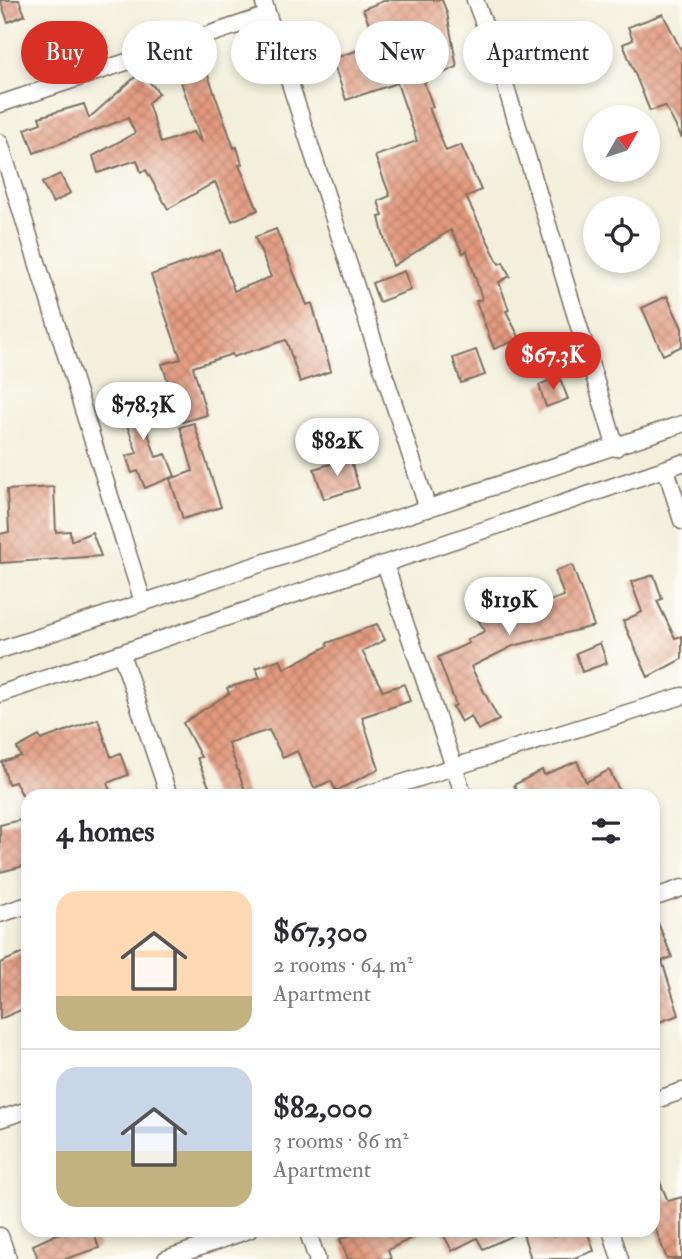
<!DOCTYPE html>
<html lang="en">
<head>
<meta charset="utf-8">
<style>
  :root { --surface:#fff; --page:#f2f2f3; --text:#2b2b33; --muted:#7c7c81; --line:#e1e1e2; --accent:#d93025 }
  body { margin:0; font-family:"IM FELL Double Pica",serif; background:var(--page); color:var(--text); height:100vh; display:flex; flex-direction:column; font-size:26px; white-space:nowrap }
  * { box-sizing:border-box; margin:0 }
  p { font-size:23px; color:var(--muted) }
  .icon { flex:none; width:38px; height:38px; fill:none; stroke:currentColor; stroke-width:2; stroke-linecap:round; stroke-linejoin:round }
  .map { position:relative; flex:1; overflow:hidden }
  .details { position:absolute; left:21px; top:789px; width:639px; height:448px; display:flex; flex-direction:column; background:var(--surface); border-radius:21px; box-shadow:0 4px 10px #0003 }
  .details>* { flex:none }
  .top-card { position:absolute; left:21px; top:21px; width:640px; height:63px; display:flex; gap:14px }
  .needle { width:46px; rotate:51deg }
  .controls { position:absolute; left:583px; top:105px; display:grid; gap:14px }
  .controls a { display:grid; place-items:center; width:77px; height:77px; border-radius:50%; background:var(--surface); box-shadow:0 4px 10px #0003; font-size:35px }
  .price { position:absolute; translate:-50% -60px; padding:0 16px; border-radius:24px; background:#fff; color:#222; font-size:23px; line-height:46px; filter:drop-shadow(0 2px 4px #0008) }
  .price::after { content:''; position:absolute; left:50%; top:42px; width:21px; height:16px; margin-left:-10px; background:inherit; clip-path:polygon(0 0,100% 0,50% 100%) }
  .price.on { background:var(--accent); color:#fff }
  ul { padding:0; list-style:none }
  li { display:flex; align-items:center; gap:21px; height:175px; padding:0 35px }
  li+li { border-top:2px solid var(--line) }
  li span { display:grid; place-items:center; flex:none; width:196px; height:140px; border-radius:21px; color:#555 }
  li>.icon { margin-inline-start:auto }
  span .icon { width:84px; height:84px; fill:#fffc; stroke-width:1 }
  li b { font-size:30px }
  h2 { display:flex; justify-content:space-between; align-items:center; height:84px; padding:0 35px; font-size:30px }
  .tag { padding:0 24px; border-radius:32px; background:var(--surface); box-shadow:0 4px 10px #0003; font-size:24px; line-height:63px }
  .tag.on { background:var(--accent); color:#fff }
  .map>svg:first-child { display:block }
  .building { fill:url(#building-cross-hatch) }
  .lines { fill:none; stroke-linecap:round; stroke-linejoin:round }
  .minor-casing { stroke:#7b6f60; stroke-width:19 }
  .minor { stroke:#fff; stroke-width:16 }
</style>
</head>
<body>
<div class="map">
<svg width="682" height="1259" viewBox="0 0 682 1259">
  <defs>
    <pattern id="building-cross-hatch" width="8" height="8" patternUnits="userSpaceOnUse" patternTransform="scale(1.75)"><rect width="8" height="8" fill="#e39a7e"/><path d="M0 0l8 8M0 8l8-8" fill="none" stroke="#b97e67"/></pattern>
  </defs>
  <rect width="100%" height="100%" fill="#fdfcf7"/>
  <filter id="ink" filterUnits="userSpaceOnUse"><feTurbulence type="fractalNoise" baseFrequency=".0143" numOctaves="2"/><feDisplacementMap in="SourceGraphic" scale="14" xChannelSelector="R" yChannelSelector="G"/><feConvolveMatrix kernelMatrix="1 2 1 2 8 2 1 2 1" color-interpolation-filters="sRGB"/></filter>
  <filter id="wash" filterUnits="userSpaceOnUse"><feTurbulence type="fractalNoise" baseFrequency=".00686" numOctaves="4" result="noise"/><feDisplacementMap in="SourceGraphic" scale="28" xChannelSelector="R" yChannelSelector="G"/><feGaussianBlur stdDeviation="1.57" result="paint"/><feColorMatrix in="noise" values="0 0 0 0 0 0 0 0 0 0 0 0 0 0 0 0 0 1.4 0 .05"/><feComposite in="paint" operator="in"/></filter>
  <g filter="url(#wash)">
    <rect width="100%" height="100%" fill="#f3efdc"/>
    <g id="blocks">
      <path class="building" d="M 0,0 L 19,0 L 25,15 L 8,22 Z
        M 386,0 L 442,0 L 447,13 L 457,67 L 424,82 L 433,107 L 429,108 L 446,151 L 461,145 L 481,190 L 466,197 L 499,264 L 503,262 L 510,276 L 499,282 L 509,310 L 506,311 L 520,339 L 494,349 L 476,301 L 482,299 L 467,251 L 463,253 L 451,230 L 393,266 L 383,234 L 379,217 L 383,216 L 378,201 L 390,196 L 375,156 L 417,141 L 397,83 L 346,100 L 332,59 L 377,44 L 363,9 Z
        M 663,14 L 682,52 L 682,138 L 665,106 L 650,111 L 623,44 L 633,40 L 628,27 Z
        M 203,61 L 234,148 L 237,147 L 242,164 L 239,165 L 258,210 L 232,221 L 215,182 L 168,209 L 146,170 L 141,172 L 137,160 L 98,173 L 93,156 L 135,133 L 128,118 L 34,153 L 25,129 L 41,123 L 39,117 L 84,104 L 89,118 L 141,72 L 159,93 L 148,103 L 161,143 L 193,132 L 202,143 L 177,70 Z
        M 60,174 L 70,193 L 53,203 L 42,183 Z
        M 276,229 L 307,305 L 312,303 L 331,371 L 300,382 L 286,340 L 233,357 L 232,354 L 193,367 L 207,415 L 182,422 L 162,364 L 181,359 L 151,275 L 220,250 L 234,291 L 271,277 L 255,237 Z
        M 404,271 L 411,290 L 379,302 L 372,283 Z
        M 667,296 L 682,328 L 682,346 L 663,355 L 642,308 Z
        M 543,335 L 550,354 L 526,362 L 519,344 Z
        M 476,350 L 485,375 L 461,383 L 453,358 Z
        M 559,376 L 568,399 L 546,407 L 539,385 Z
        M 138,388 L 150,416 L 143,418 L 156,457 L 166,454 L 175,476 L 145,488 L 138,471 L 132,473 L 126,456 L 137,453 L 117,397 Z
        M 194,423 L 221,507 L 183,519 L 170,479 L 193,471 L 180,427 Z
        M 350,458 L 359,488 L 324,499 L 314,469 Z
        M 54,487 L 56,532 L 70,531 L 71,541 L 92,532 L 101,556 L 0,563 L 0,534 L 9,532 L 7,490 Z
        M 572,565 L 594,626 L 513,646 L 471,667 L 499,720 L 478,730 L 471,716 L 461,722 L 453,707 L 456,705 L 438,657 L 469,643 L 467,640 L 485,631 L 466,600 L 482,591 L 519,581 L 529,608 L 564,596 L 555,571 Z
        M 654,575 L 662,599 L 657,601 L 675,638 L 682,636 L 682,659 L 648,677 L 623,621 L 642,612 L 631,582 Z
        M 377,624 L 385,640 L 362,651 L 383,691 L 404,684 L 410,701 L 362,717 L 379,769 L 336,791 L 331,781 L 314,788 L 297,751 L 283,758 L 269,730 L 228,743 L 247,796 L 213,796 L 197,758 L 201,757 L 183,723 L 229,693 L 227,688 L 260,678 L 256,668 L 280,659 L 284,669 L 328,646 L 327,643 Z
        M 600,643 L 607,663 L 582,672 L 576,653 Z
        M 98,719 L 111,757 L 120,753 L 128,775 L 107,783 L 112,796 L 23,796 L 15,782 L 8,784 L 2,762 L 21,756 L 17,748 L 39,736 L 41,740 Z
        M 577,761 L 586,782 L 609,770 L 622,796 L 519,796 L 514,785 L 542,770 L 544,775 Z
        M 28,818 L 28,865 L 0,872 L 0,825 Z
        M 653,911 L 672,957 L 662,961 L 679,1015 L 653,1024 Z
        M 28,951 L 28,1007 L 0,1019 L 0,963 Z
        M 653,1166 L 668,1201 L 682,1197 L 682,1259 L 667,1259 L 653,1222 Z
        M 66,1230 L 93,1230 L 99,1248 L 65,1259 L 38,1259 L 33,1245 Z
        M 365,1230 L 427,1230 L 388,1250 L 391,1259 L 348,1259 L 340,1239 Z
        M 441,1230 L 552,1230 L 553,1236 L 571,1230 L 587,1230 L 594,1251 L 571,1259 L 531,1259 L 522,1231 L 483,1249 L 477,1238 L 452,1251 Z"/>
    </g>
  </g>
  <g filter="url(#ink)">
    <use href="#blocks" fill-opacity="0" stroke="#7b6f60" stroke-width="2"/>
    <g class="lines">
      <g class="minor-casing">
        <path id="minor" d="M 263,0 L 428,509
          M 475,0 L 498,61 L 616,448
          M 0,104 L 268,15
          M 0,143 L 143,602
          M 666,469 L 682,521
          M 385,564 L 464,796
          M 0,650 L 682,424
          M 121,653 L 169,796
          M 0,694 L 682,463
          M 361,796 L 682,696
          M 653,898 L 682,888
          M 0,914 L 28,905
          M 653,1101 L 682,1091
          M 0,1119 L 28,1110
          M 307,1230 L 317,1259
          M 611,1230 L 620,1259
          M 0,1236 L 8,1259
          M 166,1259 L 249,1230"/>
      </g>
      <use href="#minor" class="minor"/>
    </g>
  </g>
</svg>
<div class="controls">
<a><svg class="needle" viewBox="-14 -14 28 28"><path d="M0-13l5 13h-10z" fill="#e53935"/><path d="M0 13l5-13h-10z" fill="#7c7c81"/></svg></a>
<a><svg class="icon" aria-label="locate" viewBox="0 0 24 24"><circle cx="12" cy="12" r="6"/><path d="M12 2v4M12 18v4M2 12h4M18 12h4"/></svg></a>
</div>
<b class="price on" style="left:553px;top:392px">$67.3K</b>
<b class="price" style="left:143px;top:442px">$78.3K</b>
<b class="price" style="left:337px;top:478px">$82K</b>
<b class="price" style="left:509px;top:637px">$119K</b>
<div class="top-card">
<a class="tag on">Buy</a>
<a class="tag">Rent</a>
<a class="tag">Filters</a>
<a class="tag">New</a>
<a class="tag">Apartment</a>
</div>
<section class="details">
<h2>4 homes<svg class="icon" aria-label="filters" viewBox="0 0 24 24"><path d="M4 7h16M4 17h16"/><circle cx="9" cy="7" r="2"/><circle cx="15" cy="17" r="2"/></svg></h2>
<ul>
<li><span style="background:linear-gradient(#ffd9b3 75%,#c2b280 0)"><svg class="icon" aria-label="home" viewBox="0 0 24 24"><path d="M3 11l9-7 9 7M6 9v11h12V9"/></svg></span><div><b>$67,300</b><p>2 rooms · 64 m²</p><p>Apartment</p></div></li>
<li><span style="background:linear-gradient(#c9d6e8 60%,#c2b280 0)"><svg class="icon" aria-label="home" viewBox="0 0 24 24"><path d="M3 11l9-7 9 7M6 9v11h12V9"/></svg></span><div><b>$82,000</b><p>3 rooms · 86 m²</p><p>Apartment</p></div></li>
</ul>
</section>
</div>
</body>
</html>
